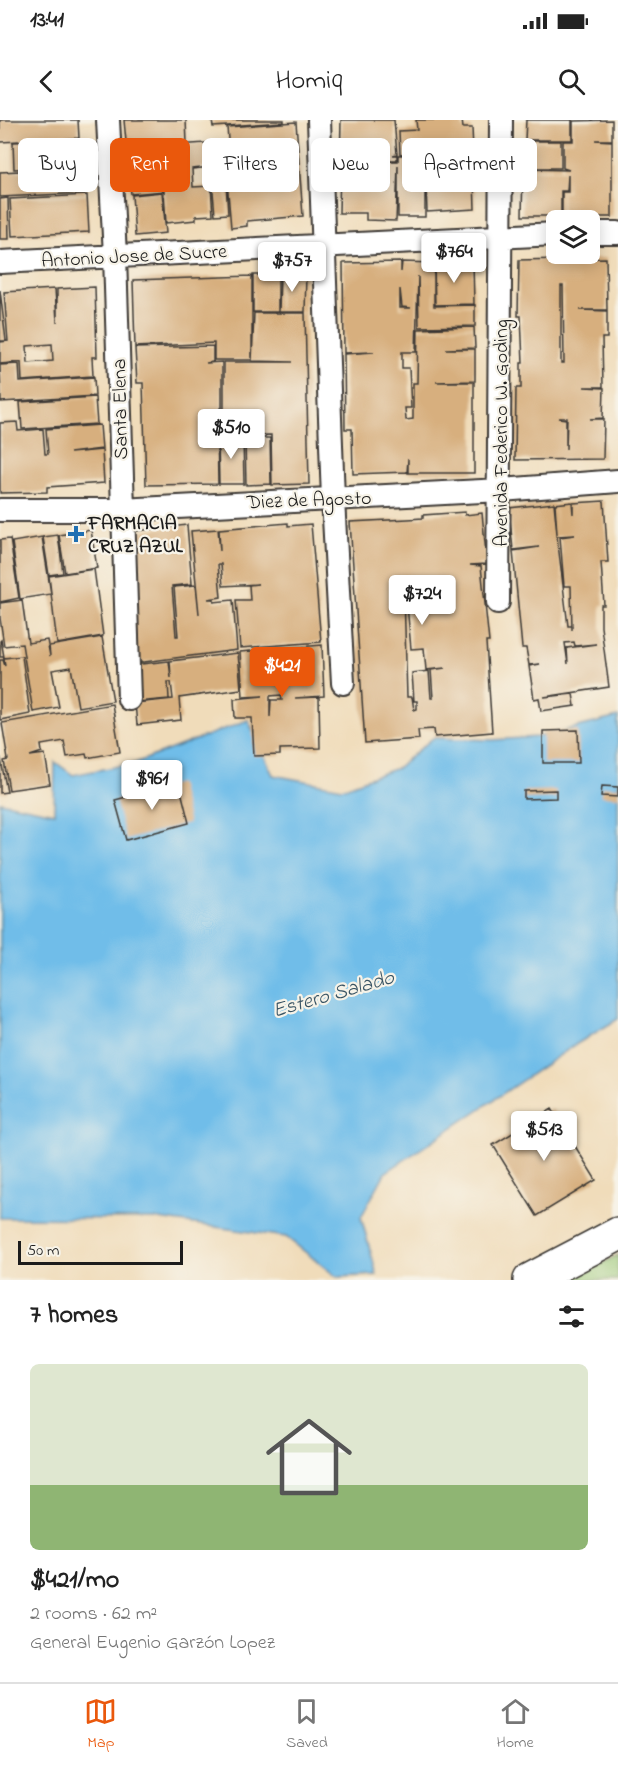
<!DOCTYPE html>
<html lang="en">
<head>
<meta charset="utf-8">
<style>
  :root { --surface:#fff; --page:#f6f6f6; --text:#222; --muted:#767676; --line:#e0e0e0; --accent:#ea580c }
  body { margin:0; font-family:"Indie Flower",sans-serif; background:var(--page); color:var(--text); height:100vh; display:flex; flex-direction:column; font-size:22px; white-space:nowrap }
  * { box-sizing:border-box; margin:0 }
  p { font-size:20px; color:var(--muted) }
  .icon { flex:none; width:33px; height:33px; fill:none; stroke:currentColor; stroke-width:2; stroke-linecap:round; stroke-linejoin:round }
  .map { position:relative; height:1160px; overflow:hidden }
  .side { display:flex; flex-direction:column; background:var(--surface); flex:1 }
  .side>* { flex:none }
  .hud { position:absolute; left:18px; top:18px; width:582px; height:54px; display:flex; gap:12px }
  .controls { position:absolute; left:546px; top:90px; display:grid; gap:12px }
  .controls a { display:grid; place-items:center; width:54px; height:54px; border-radius:9px; background:var(--surface); box-shadow:0 3px 15px #0003; font-size:30px }
  .scale { position:absolute; left:18px; bottom:15px; width:165px; box-sizing:border-box; padding-left:6px; border:3px solid #1c1c1c; border-top:0; font-size:16px; line-height:21px; white-space:nowrap; color:#1c1c1c; -webkit-text-stroke:4px #f7f3e8; paint-order:stroke }
  .price { position:absolute; translate:-50% -51px; padding:0 14px; border-radius:6px; background:#fff; color:#222; font-size:20px; line-height:39px; filter:drop-shadow(0 2px 3px #0008) }
  .price::after { content:''; position:absolute; left:50%; top:36px; width:18px; height:14px; margin-left:-9px; background:inherit; clip-path:polygon(0 0,100% 0,50% 100%) }
  .price.on { background:var(--accent); color:#fff }
  ul { padding:0; list-style:none }
  li { display:grid; align-content:center; gap:12px; height:318px; padding:0 30px }
  li+li { border-top:2px solid var(--line) }
  li span { display:grid; place-items:center; height:186px; border-radius:9px; color:#555 }
  li>.icon { margin-inline-start:auto }
  span .icon { width:108px; height:108px; fill:#fffc; stroke-width:1 }
  li b { font-size:26px }
  h2 { display:flex; justify-content:space-between; align-items:center; height:72px; padding:0 30px; font-size:26px }
  .pill { padding:0 21px; border-radius:9px; background:var(--surface); box-shadow:0 3px 15px #0003; font-size:21px; line-height:54px }
  .pill.on { background:var(--accent); color:#fff }
  .status { display:flex; justify-content:space-between; align-items:center; height:42px; padding:0 30px; background:var(--surface); direction:ltr }
  .status svg { height:16px; fill:currentColor }
  header { display:flex; justify-content:space-between; align-items:center; height:78px; padding:0 30px; background:var(--surface); font-size:27px; font-weight:600 }
  .tab-bar { display:flex; justify-content:space-around; align-items:center; height:84px; border-top:2px solid var(--line); background:var(--surface); font-size:16px; color:var(--muted) }
  .tab-bar a { display:grid; justify-items:center; gap:3px }
  .tab-bar .on { color:var(--accent) }
  .map>svg:first-child { display:block }
  .green { fill:#98c876; stroke:#5a7249; stroke-width:1.5 }
  .water { fill:#6fbde9; stroke:#466c82; stroke-width:1.5 }
  .building { fill:#d7af7e; fill-rule:evenodd }
  .lines { fill:none; stroke-linecap:round; stroke-linejoin:round }
  .street-casing { stroke:#3c3934; stroke-width:26 }
  .primary-casing { stroke:#3c3934; stroke-width:36 }
  .street { stroke:#fff; stroke-width:22 }
  .primary { stroke:#fff; stroke-width:33 }
  .poi-dot { fill:#1f6fb2; stroke:#f7f3e8; stroke-width:2 }
  .labels { text-anchor:middle; stroke-width:4.5; stroke-linejoin:round; paint-order:stroke }
  .street-label { font-size:20px; fill:#1c1c1c; stroke:#f7f3e8 }
  .poi-label { font-size:20px; font-weight:bold; fill:#1c1c1c; stroke:#f7f3e8; text-anchor:start }
  .water-label { font-size:21px; font-style:italic; fill:#395464; stroke:#f7f3e8 }
</style>
</head>
<body>
<div class="status"><b>13:41</b><svg viewBox="0 0 49 12"><path d="M0 12V9h3v3zM5 12V6h3v6zM10 12V3h3v9zM15 12V0h3v12zM26 1h20v11H26zM47 4h2v5h-2z"/></svg></div>
<header><svg class="icon" aria-label="back" viewBox="0 0 24 24"><path d="M15 5l-7 7 7 7"/></svg>Homiq<svg class="icon" aria-label="search" viewBox="0 0 24 24"><circle cx="10" cy="10" r="6"/><path d="M15 15l6 6"/></svg></header>
<div class="map">
<svg width="618" height="1160" viewBox="0 0 618 1160">
  <rect width="100%" height="100%" fill="#f7f3e8"/>
  <filter id="ink" filterUnits="userSpaceOnUse"><feTurbulence type="fractalNoise" baseFrequency=".0167" numOctaves="2"/><feDisplacementMap in="SourceGraphic" scale="12" xChannelSelector="R" yChannelSelector="G"/><feConvolveMatrix kernelMatrix="1 2 1 2 8 2 1 2 1" color-interpolation-filters="sRGB"/></filter>
  <filter id="wash" filterUnits="userSpaceOnUse"><feTurbulence type="fractalNoise" baseFrequency=".008" numOctaves="4" result="noise"/><feDisplacementMap in="SourceGraphic" scale="24" xChannelSelector="R" yChannelSelector="G"/><feGaussianBlur stdDeviation="1.35" result="paint"/><feColorMatrix in="noise" values="0 0 0 0 0 0 0 0 0 0 0 0 0 0 0 0 0 1.4 0 .05"/><feComposite in="paint" operator="in"/></filter>
  <g filter="url(#wash)">
    <rect width="100%" height="100%" fill="#f0dcba"/>
    <path class="green" d="M 618,1135 L 618,1160 L 569,1160 Z"/>
    <path class="water" d="M 618,597 L 618,899 L 575,925 L 385,1053 L 361,1097 L 377,1155 L 337,1157 L 286,1117 L 159,1099 L 0,1098 L 0,682 L 54,693 L 55,642 L 73,655 L 135,643 L 248,600 L 273,655 L 342,668 L 397,648 L 433,618 L 492,620 L 538,617 Z"/>
    <g id="blocks">
      <path class="building" d="M 0,0 L 78,0 L 79,18 L 0,22 Z
        M 124,0 L 186,0 L 187,23 L 163,26 L 220,22 L 222,46 L 192,49 L 193,67 L 211,66 L 213,95 L 196,96 L 196,100 L 166,103 L 164,71 L 131,74 L 129,54 L 187,49 L 129,53 Z
        M 212,0 L 284,0 L 284,2 L 213,7 Z
        M 341,0 L 394,0 L 397,34 L 393,35 L 397,35 L 397,40 L 366,40 L 366,47 L 367,41 L 398,41 L 398,35 L 425,35 L 425,97 L 398,97 L 398,45 L 396,101 L 366,100 L 366,93 L 339,93 Z
        M 416,0 L 462,0 L 463,8 L 472,8 L 473,31 L 400,34 L 399,11 L 417,10 Z
        M 526,0 L 572,0 L 572,20 L 525,20 Z
        M 612,0 L 612,20 L 595,20 L 612,21 L 612,97 L 562,97 L 562,72 L 568,72 L 568,55 L 567,71 L 561,71 L 561,96 L 522,96 L 523,49 L 569,50 L 563,48 L 563,21 L 573,21 L 573,1 Z
        M 296,2 L 303,96 L 247,101 L 247,106 L 231,108 L 226,48 L 243,47 L 245,66 L 243,43 L 277,40 L 230,43 L 227,7 Z
        M 71,20 L 72,46 L 14,49 L 13,22 Z
        M 524,21 L 561,21 L 561,48 L 523,48 Z
        M 473,32 L 474,58 L 431,60 L 430,34 Z
        M 84,48 L 85,73 L 0,77 L 0,52 Z
        M 225,48 L 228,94 L 215,95 L 211,49 Z
        M 474,60 L 475,89 L 427,92 L 426,62 Z
        M 162,72 L 166,113 L 135,116 L 132,75 Z
        M 87,75 L 89,112 L 12,116 L 10,79 Z
        M 8,78 L 9,119 L 0,119 L 0,79 Z
        M 606,138 L 607,190 L 580,190 L 607,191 L 607,218 L 602,218 L 603,267 L 584,267 L 604,268 L 603,298 L 590,299 L 604,299 L 603,339 L 515,340 L 516,268 L 521,268 L 521,243 L 523,243 L 521,196 L 518,196 L 519,140 ZM 561,166 L 563,166 L 564,243 L 561,243 ZM 559,298 L 567,298 L 566,329 L 566,299 Z
        M 401,142 L 401,152 L 402,142 L 434,143 L 434,186 L 475,185 L 475,206 L 419,207 L 418,156 L 416,232 L 402,232 L 402,248 L 409,248 L 411,288 L 405,288 L 406,300 L 413,299 L 413,263 L 417,263 L 418,209 L 474,207 L 475,228 L 446,229 L 475,229 L 475,261 L 436,262 L 474,262 L 474,353 L 408,353 L 408,339 L 407,352 L 353,354 L 352,309 L 345,309 L 344,234 L 374,232 L 344,233 L 343,143 ZM 400,169 L 402,187 L 411,188 L 400,188 Z
        M 473,142 L 474,184 L 435,185 L 434,143 Z
        M 253,155 L 278,155 L 278,192 L 253,192 Z
        M 280,155 L 306,155 L 305,192 L 279,192 Z
        M 252,156 L 252,240 L 214,240 L 214,223 L 135,227 L 133,160 Z
        M 95,167 L 97,237 L 92,237 L 93,256 L 22,261 L 21,242 L 0,244 L 0,222 L 8,221 L 4,172 L 55,169 L 57,202 L 57,169 ZM 52,224 L 53,241 L 28,243 L 27,226 Z
        M 0,170 L 6,221 L 0,221 Z
        M 254,193 L 305,193 L 309,364 L 272,365 L 271,315 L 224,316 L 224,242 L 292,242 L 252,241 Z
        M 213,226 L 213,242 L 206,243 L 222,242 L 222,288 L 220,288 L 220,308 L 217,308 L 218,364 L 146,365 L 143,263 L 137,263 L 135,228 Z
        M 19,244 L 20,262 L 94,257 L 95,276 L 1,282 L 0,245 Z
        M 95,277 L 97,304 L 22,309 L 20,282 Z
        M 17,302 L 18,311 L 43,309 L 45,334 L 48,334 L 46,309 L 100,305 L 102,329 L 70,333 L 102,330 L 104,363 L 47,367 L 47,372 L 0,373 L 0,303 Z
        M 218,317 L 243,317 L 244,364 L 219,364 Z
        M 245,318 L 270,318 L 271,364 L 246,365 Z
        M 604,381 L 608,442 L 601,442 L 604,485 L 601,485 L 601,507 L 609,567 L 544,577 L 573,574 L 575,586 L 541,591 L 539,578 L 534,579 L 529,546 L 540,544 L 529,545 L 526,528 L 522,528 L 513,431 L 539,427 L 513,430 L 509,388 L 554,383 L 557,414 L 555,384 L 572,382 L 573,394 L 573,383 ZM 575,415 L 560,417 L 564,466 L 571,466 L 572,510 L 572,506 L 568,506 L 557,416 ZM 574,522 L 575,526 L 596,524 L 567,528 L 568,544 L 565,523 Z
        M 465,392 L 465,395 L 482,393 L 487,444 L 470,445 L 481,446 L 489,522 L 486,522 L 492,612 L 435,617 L 434,609 L 418,610 L 419,619 L 365,623 L 350,402 L 408,399 L 423,398 L 423,395 ZM 404,474 L 406,474 L 411,529 L 424,528 L 426,550 L 445,548 L 431,550 L 433,578 L 431,578 L 429,551 L 412,553 L 414,581 L 417,581 L 417,589 L 414,590 L 412,577 L 407,577 Z
        M 288,403 L 288,406 L 311,404 L 321,522 L 240,528 L 236,480 L 250,480 L 249,465 L 258,464 L 223,466 L 221,444 L 218,444 L 221,477 L 208,479 L 214,479 L 214,482 L 233,480 L 237,530 L 136,543 L 127,412 L 187,405 L 192,464 L 172,466 L 176,516 L 178,516 L 174,467 L 196,465 L 199,494 L 191,411 L 218,409 L 220,431 L 219,409 Z
        M 91,410 L 97,448 L 65,453 L 59,415 Z
        M 58,415 L 63,453 L 49,455 L 43,417 Z
        M 42,417 L 51,474 L 20,479 L 12,422 Z
        M 10,419 L 19,478 L 0,482 L 0,420 Z
        M 94,449 L 103,516 L 57,524 L 49,456 Z
        M 22,480 L 28,523 L 47,520 L 50,536 L 49,526 L 102,517 L 113,581 L 78,587 L 71,547 L 52,550 L 59,587 L 33,592 L 22,524 L 4,526 L 0,498 L 0,483 Z
        M 1,520 L 4,537 L 0,537 L 0,521 Z
        M 322,525 L 324,576 L 295,578 L 319,577 L 320,628 L 280,629 L 280,635 L 254,636 L 252,598 L 235,598 L 234,579 L 263,576 L 243,577 L 240,532 ZM 281,575 L 282,580 L 271,580 L 270,597 L 270,576 Z
        M 238,533 L 241,569 L 179,578 L 181,600 L 137,605 L 135,583 L 173,579 L 171,562 L 168,562 L 169,579 L 136,582 L 132,545 L 169,541 L 171,558 L 170,541 Z
        M 22,536 L 30,594 L 0,600 L 0,540 L 3,540 L 5,546 L 4,538 Z
        M 112,584 L 120,632 L 87,638 L 86,634 L 67,637 L 64,621 L 41,625 L 42,632 L 30,636 L 45,634 L 50,664 L 9,670 L 4,641 L 8,640 L 2,603 Z
        M 578,610 L 579,643 L 543,643 L 543,611 Z
        M 0,635 L 7,672 L 0,673 Z
        M 179,663 L 189,703 L 126,720 L 115,680 Z
        M 602,666 L 618,667 L 618,677 L 601,676 Z
        M 556,670 L 556,678 L 524,679 L 524,671 Z
        M 552,989 L 596,1060 L 537,1096 L 493,1025 Z"/>
    </g>
  </g>
  <g filter="url(#ink)">
    <use href="#blocks" fill-opacity="0" stroke="#3c3934" stroke-width="1.5"/>
    <g class="lines">
      <g class="street-casing">
        <path id="street" d="M 108,0 L 115,136 L 129,579
          M 319,0 L 333,379 L 343,563
          M 590,113 L 618,113
          M 0,142 L 556,114
          M 0,390 L 121,390 L 501,370 L 618,361
          M 498,482 L 501,0"/>
      </g>
      <g class="primary-casing">
        <path id="primary" d="M 530,1160 L 618,1114"/>
      </g>
      <use href="#street" class="street"/>
      <use href="#primary" class="primary"/>
    </g>
  </g>
  <path class="poi-dot" d="M73 405h6v6h6v6h-6v6h-6v-6h-6v-6h6z"/>
  <g class="labels">
    <g class="street-label">
      <text transform="translate(134 135) rotate(-3)" y="7">Antonio Jose de Sucre</text>
      <text transform="translate(119 289) rotate(-91)" y="7">Santa Elena</text>
      <text transform="translate(500 313) rotate(-90)" y="7">Avenida Federico W. Goding</text>
      <text transform="translate(309 379) rotate(-2)" y="7">Diez de Agosto</text>
    </g>
    <g class="poi-label">
      <text x="88" y="409">FARMACIA<tspan x="88" dy="23">CRUZ AZUL</tspan></text>
    </g>
    <g class="water-label">
      <text transform="translate(333 873) rotate(-16)" y="7">Estero Salado</text>
    </g>
  </g>
</svg>
<div class="controls">
<a><svg class="icon" aria-label="layers" viewBox="0 0 24 24"><path d="M12 4l9 5-9 5-9-5zM3 14l9 5 9-5"/></svg></a>
</div>
<div class="scale">50 m</div>
<b class="price" style="left:454px;top:164px">$764</b>
<b class="price" style="left:292px;top:173px">$757</b>
<b class="price" style="left:231px;top:340px">$510</b>
<b class="price" style="left:422px;top:506px">$724</b>
<b class="price on" style="left:282px;top:578px">$421</b>
<b class="price" style="left:152px;top:691px">$961</b>
<b class="price" style="left:544px;top:1042px">$513</b>
<div class="hud">
<a class="pill">Buy</a>
<a class="pill on">Rent</a>
<a class="pill">Filters</a>
<a class="pill">New</a>
<a class="pill">Apartment</a>
</div>
</div>
<section class="side">
<h2>7 homes<svg class="icon" aria-label="filters" viewBox="0 0 24 24"><path d="M4 7h16M4 17h16"/><circle cx="9" cy="7" r="2"/><circle cx="15" cy="17" r="2"/></svg></h2>
<ul>
<li><span style="background:linear-gradient(#dfe7d0 65%,#8fb573 0)"><svg class="icon" aria-label="home" viewBox="0 0 24 24"><path d="M3 11l9-7 9 7M6 9v11h12V9"/></svg></span><div><b>$421/mo</b><p>2 rooms · 62 m²</p><p>General Eugenio Garzón Lopez</p></div></li>
</ul>
</section>
<nav class="tab-bar">
<a class="on"><svg class="icon" aria-label="map" viewBox="0 0 24 24"><path d="M3 6l6-2 6 2 6-2v14l-6 2-6-2-6 2zM9 4v14M15 6v14"/></svg>Map</a>
<a><svg class="icon" aria-label="saved" viewBox="0 0 24 24"><path d="M7 4h10v16l-5-4-5 4z"/></svg>Saved</a>
<a><svg class="icon" aria-label="home" viewBox="0 0 24 24"><path d="M3 11l9-7 9 7M6 9v11h12V9"/></svg>Home</a>
</nav>
</body>
</html>
